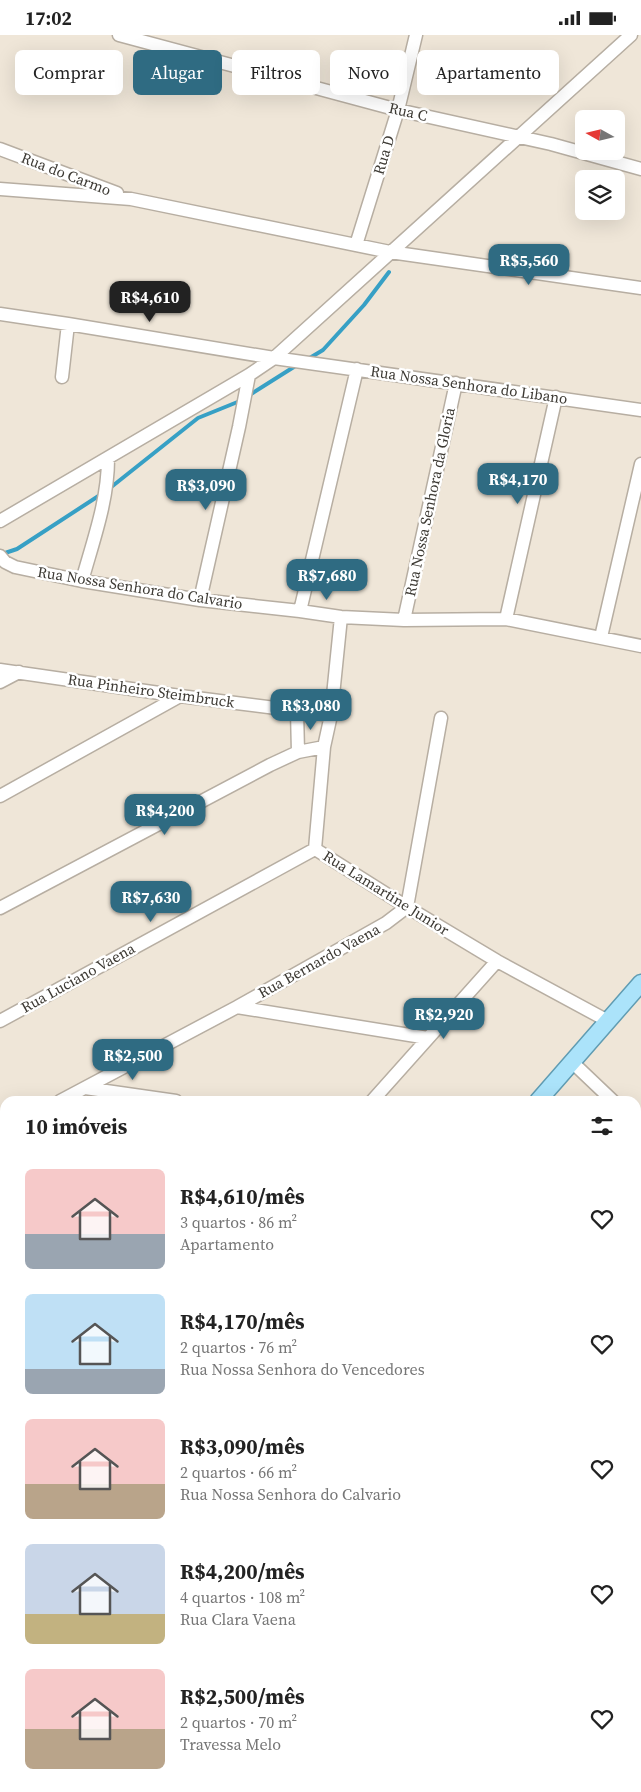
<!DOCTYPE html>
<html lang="pt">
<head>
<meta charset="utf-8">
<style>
  :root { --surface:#fff; --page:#f6f6f6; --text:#222; --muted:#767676; --accent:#2f6b82 }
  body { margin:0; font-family:"Source Serif 4",serif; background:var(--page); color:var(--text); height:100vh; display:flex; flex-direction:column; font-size:19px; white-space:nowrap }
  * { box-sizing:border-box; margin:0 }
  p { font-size:16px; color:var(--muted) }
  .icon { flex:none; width:28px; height:28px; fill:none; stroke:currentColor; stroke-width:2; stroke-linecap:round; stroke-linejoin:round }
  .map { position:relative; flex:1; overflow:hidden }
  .drawer { position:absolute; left:0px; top:1061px; width:641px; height:696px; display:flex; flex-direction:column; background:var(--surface); border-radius:15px 15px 0 0; box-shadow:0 5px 20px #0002 }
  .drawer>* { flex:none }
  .top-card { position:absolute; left:15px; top:15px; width:611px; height:45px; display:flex; gap:10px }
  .needle { width:32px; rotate:278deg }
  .tools { position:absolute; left:575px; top:75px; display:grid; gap:10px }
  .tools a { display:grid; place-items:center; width:50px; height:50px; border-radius:8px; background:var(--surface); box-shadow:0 5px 20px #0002; font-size:25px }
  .price { position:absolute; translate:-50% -42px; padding:0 11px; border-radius:10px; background:var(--accent); color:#fff; font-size:16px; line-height:32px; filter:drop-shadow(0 1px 2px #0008) }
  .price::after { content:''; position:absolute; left:50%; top:30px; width:15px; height:11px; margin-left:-8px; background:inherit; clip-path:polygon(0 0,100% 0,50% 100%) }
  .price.selected { background:#222; color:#fff }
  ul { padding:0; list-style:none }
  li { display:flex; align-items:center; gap:15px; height:125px; padding:0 25px }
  li span { display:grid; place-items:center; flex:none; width:140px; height:100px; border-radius:8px; color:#555 }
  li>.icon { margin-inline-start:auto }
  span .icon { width:60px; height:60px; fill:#fffc; stroke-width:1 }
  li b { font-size:21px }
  h2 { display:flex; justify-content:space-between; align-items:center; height:60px; padding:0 25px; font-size:21px }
  .chip { padding:0 18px; border-radius:8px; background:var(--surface); box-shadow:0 5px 20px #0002; font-size:18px; line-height:45px }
  .chip.selected { background:var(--accent); color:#fff }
  .status { display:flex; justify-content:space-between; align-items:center; height:35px; padding:0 25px; background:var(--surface); direction:ltr }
  .status svg { height:14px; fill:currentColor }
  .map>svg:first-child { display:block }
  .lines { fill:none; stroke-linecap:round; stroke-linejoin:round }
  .stream { stroke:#37a0c5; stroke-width:4 }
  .minor-casing { stroke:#b7aea2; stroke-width:15 }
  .major-casing { stroke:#609cb2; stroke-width:19 }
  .path { stroke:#aaa398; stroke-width:2.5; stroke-dasharray:4 4; stroke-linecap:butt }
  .minor { stroke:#fff; stroke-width:12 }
  .major { stroke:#abe3fa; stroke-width:16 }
  .labels { text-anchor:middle; stroke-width:5; stroke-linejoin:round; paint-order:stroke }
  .street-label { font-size:15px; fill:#3d3a34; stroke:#fff }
</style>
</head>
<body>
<div class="status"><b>17:02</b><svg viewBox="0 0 49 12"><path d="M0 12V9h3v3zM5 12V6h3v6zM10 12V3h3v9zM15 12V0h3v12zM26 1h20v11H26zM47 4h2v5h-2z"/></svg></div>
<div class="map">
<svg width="641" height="1757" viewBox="0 0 641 1757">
  <rect width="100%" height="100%" fill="#efe6d8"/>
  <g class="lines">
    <path class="stream" d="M 308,324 L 323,315 L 364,270 L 389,237
      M 248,361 L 297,330
      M 110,453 L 198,383 L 240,366
      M 2,519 L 17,514 L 100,460"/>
    <g class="minor-casing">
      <path id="minor" d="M 119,0 L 398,75 L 551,109 L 641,134
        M 0,114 L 117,158
        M 0,154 L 131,164 L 390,217 L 641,253
        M 356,210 L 398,75 L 416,0
        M 0,279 L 68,289 L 274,323 L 641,375
        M 62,342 L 68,289
        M 0,486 L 249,340 L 274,323 L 631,0
        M 0,521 L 5,527 L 15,532 L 82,546 L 200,565 L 300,576 L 341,582 L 404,585 L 506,584 L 641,611
        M 82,546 C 93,506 108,466 108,424
        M 200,565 L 239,392 L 249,340
        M 300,576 L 357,334
        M 506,584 L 556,362
        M 404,585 L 456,348
        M 601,602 L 641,429
        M 0,635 L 180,661 L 331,680
        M 0,647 L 19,637
        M 297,676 L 298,717
        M 0,761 L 180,661
        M 315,814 L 407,872 L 497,926 L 608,986
        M 315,814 L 324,712 L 331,680 L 341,582
        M 0,873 L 270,730 L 298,717 L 324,712
        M 237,972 L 428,1003
        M 0,986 L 315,814
        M 572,1027 L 613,1066
        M 85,1053 L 176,1066
        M 60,1066 L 237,972 L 386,888 L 407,872 L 441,683
        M 372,1066 L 497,926
        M 0,1098 L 5,1095
        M 636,1105 L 641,1100
        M 0,1139 L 5,1140
        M 636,1227 L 641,1231
        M 0,1238 L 5,1239
        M 0,1358 L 5,1359
        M 636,1363 L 641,1366
        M 0,1494 L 5,1495
        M 636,1500 L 641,1505
        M 70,1752 L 71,1757
        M 170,1752 L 171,1757
        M 269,1752 L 269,1757
        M 371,1752 L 372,1757
        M 468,1752 L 469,1757
        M 598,1752 L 598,1757
        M 1,1757 L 12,1752"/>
    </g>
    <g class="major-casing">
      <path id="major" d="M 538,1066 L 641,948
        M 0,1638 L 5,1636"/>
    </g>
    <path class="path" d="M 636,1396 L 641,1389"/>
    <use href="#minor" class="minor"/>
    <use href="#major" class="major"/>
  </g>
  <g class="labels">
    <g class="street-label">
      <text transform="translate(408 77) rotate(13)" y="5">Rua C</text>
      <text transform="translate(384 120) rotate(-73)" y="5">Rua D</text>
      <text transform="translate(66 139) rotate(21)" y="5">Rua do Carmo</text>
      <text transform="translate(469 350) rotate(8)" y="5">Rua Nossa Senhora do Libano</text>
      <text transform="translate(430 467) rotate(-78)" y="5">Rua Nossa Senhora da Gloria</text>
      <text transform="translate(140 553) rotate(9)" y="5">Rua Nossa Senhora do Calvario</text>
      <text transform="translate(151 656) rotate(8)" y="5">Rua Pinheiro Steimbruck</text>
      <text transform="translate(386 858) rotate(32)" y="5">Rua Lamartine Junior</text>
      <text transform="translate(319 926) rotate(-29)" y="5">Rua Bernardo Vaena</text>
      <text transform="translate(78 943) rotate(-29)" y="5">Rua Luciano Vaena</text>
    </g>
  </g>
</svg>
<div class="tools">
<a><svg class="needle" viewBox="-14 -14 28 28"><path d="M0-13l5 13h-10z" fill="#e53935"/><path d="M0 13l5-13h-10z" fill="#767676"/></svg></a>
<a><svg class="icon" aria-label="layers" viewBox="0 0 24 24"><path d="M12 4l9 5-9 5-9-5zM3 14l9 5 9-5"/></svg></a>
</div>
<b class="price" style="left:529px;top:251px">R$5,560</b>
<b class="price selected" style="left:150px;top:288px">R$4,610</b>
<b class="price" style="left:518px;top:470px">R$4,170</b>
<b class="price" style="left:206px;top:476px">R$3,090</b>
<b class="price" style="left:327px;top:566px">R$7,680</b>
<b class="price" style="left:311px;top:696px">R$3,080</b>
<b class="price" style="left:165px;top:801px">R$4,200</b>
<b class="price" style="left:151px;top:888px">R$7,630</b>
<b class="price" style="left:444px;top:1005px">R$2,920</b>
<b class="price" style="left:133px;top:1046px">R$2,500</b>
<div class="top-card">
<a class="chip">Comprar</a>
<a class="chip selected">Alugar</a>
<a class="chip">Filtros</a>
<a class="chip">Novo</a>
<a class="chip">Apartamento</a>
</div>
<section class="drawer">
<h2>10 imóveis<svg class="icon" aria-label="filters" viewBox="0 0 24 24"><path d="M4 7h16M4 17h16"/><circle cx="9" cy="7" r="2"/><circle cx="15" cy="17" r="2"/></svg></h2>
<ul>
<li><span style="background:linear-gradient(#f6c9c9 65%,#9aa5b1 0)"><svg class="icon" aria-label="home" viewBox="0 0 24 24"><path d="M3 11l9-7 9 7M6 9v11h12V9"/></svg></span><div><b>R$4,610/mês</b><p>3 quartos · 86 m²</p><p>Apartamento</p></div><svg class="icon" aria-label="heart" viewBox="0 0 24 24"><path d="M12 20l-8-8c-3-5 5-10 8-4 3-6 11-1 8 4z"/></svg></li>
<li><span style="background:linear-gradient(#bfe0f5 75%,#9aa5b1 0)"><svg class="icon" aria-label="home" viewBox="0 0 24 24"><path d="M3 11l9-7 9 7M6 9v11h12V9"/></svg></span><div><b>R$4,170/mês</b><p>2 quartos · 76 m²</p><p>Rua Nossa Senhora do Vencedores</p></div><svg class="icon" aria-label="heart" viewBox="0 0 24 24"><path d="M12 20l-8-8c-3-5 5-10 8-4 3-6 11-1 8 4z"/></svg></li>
<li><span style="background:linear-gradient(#f6c9c9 65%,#b9a48a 0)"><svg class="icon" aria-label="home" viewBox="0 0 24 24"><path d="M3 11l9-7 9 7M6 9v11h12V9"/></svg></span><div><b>R$3,090/mês</b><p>2 quartos · 66 m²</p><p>Rua Nossa Senhora do Calvario</p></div><svg class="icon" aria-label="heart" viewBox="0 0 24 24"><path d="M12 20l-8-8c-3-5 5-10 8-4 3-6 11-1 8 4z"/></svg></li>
<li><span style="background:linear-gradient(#c9d6e8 70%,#c2b280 0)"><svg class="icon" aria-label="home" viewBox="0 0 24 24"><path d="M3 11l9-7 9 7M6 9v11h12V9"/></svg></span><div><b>R$4,200/mês</b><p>4 quartos · 108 m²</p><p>Rua Clara Vaena</p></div><svg class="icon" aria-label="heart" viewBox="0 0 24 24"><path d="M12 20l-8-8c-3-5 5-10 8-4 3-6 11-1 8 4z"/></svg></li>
<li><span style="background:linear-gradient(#f6c9c9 60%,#b9a48a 0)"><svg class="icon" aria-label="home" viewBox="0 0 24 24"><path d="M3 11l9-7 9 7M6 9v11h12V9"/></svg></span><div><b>R$2,500/mês</b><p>2 quartos · 70 m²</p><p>Travessa Melo</p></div><svg class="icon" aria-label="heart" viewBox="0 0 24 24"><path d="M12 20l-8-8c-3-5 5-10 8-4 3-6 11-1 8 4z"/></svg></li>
</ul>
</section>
</div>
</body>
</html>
